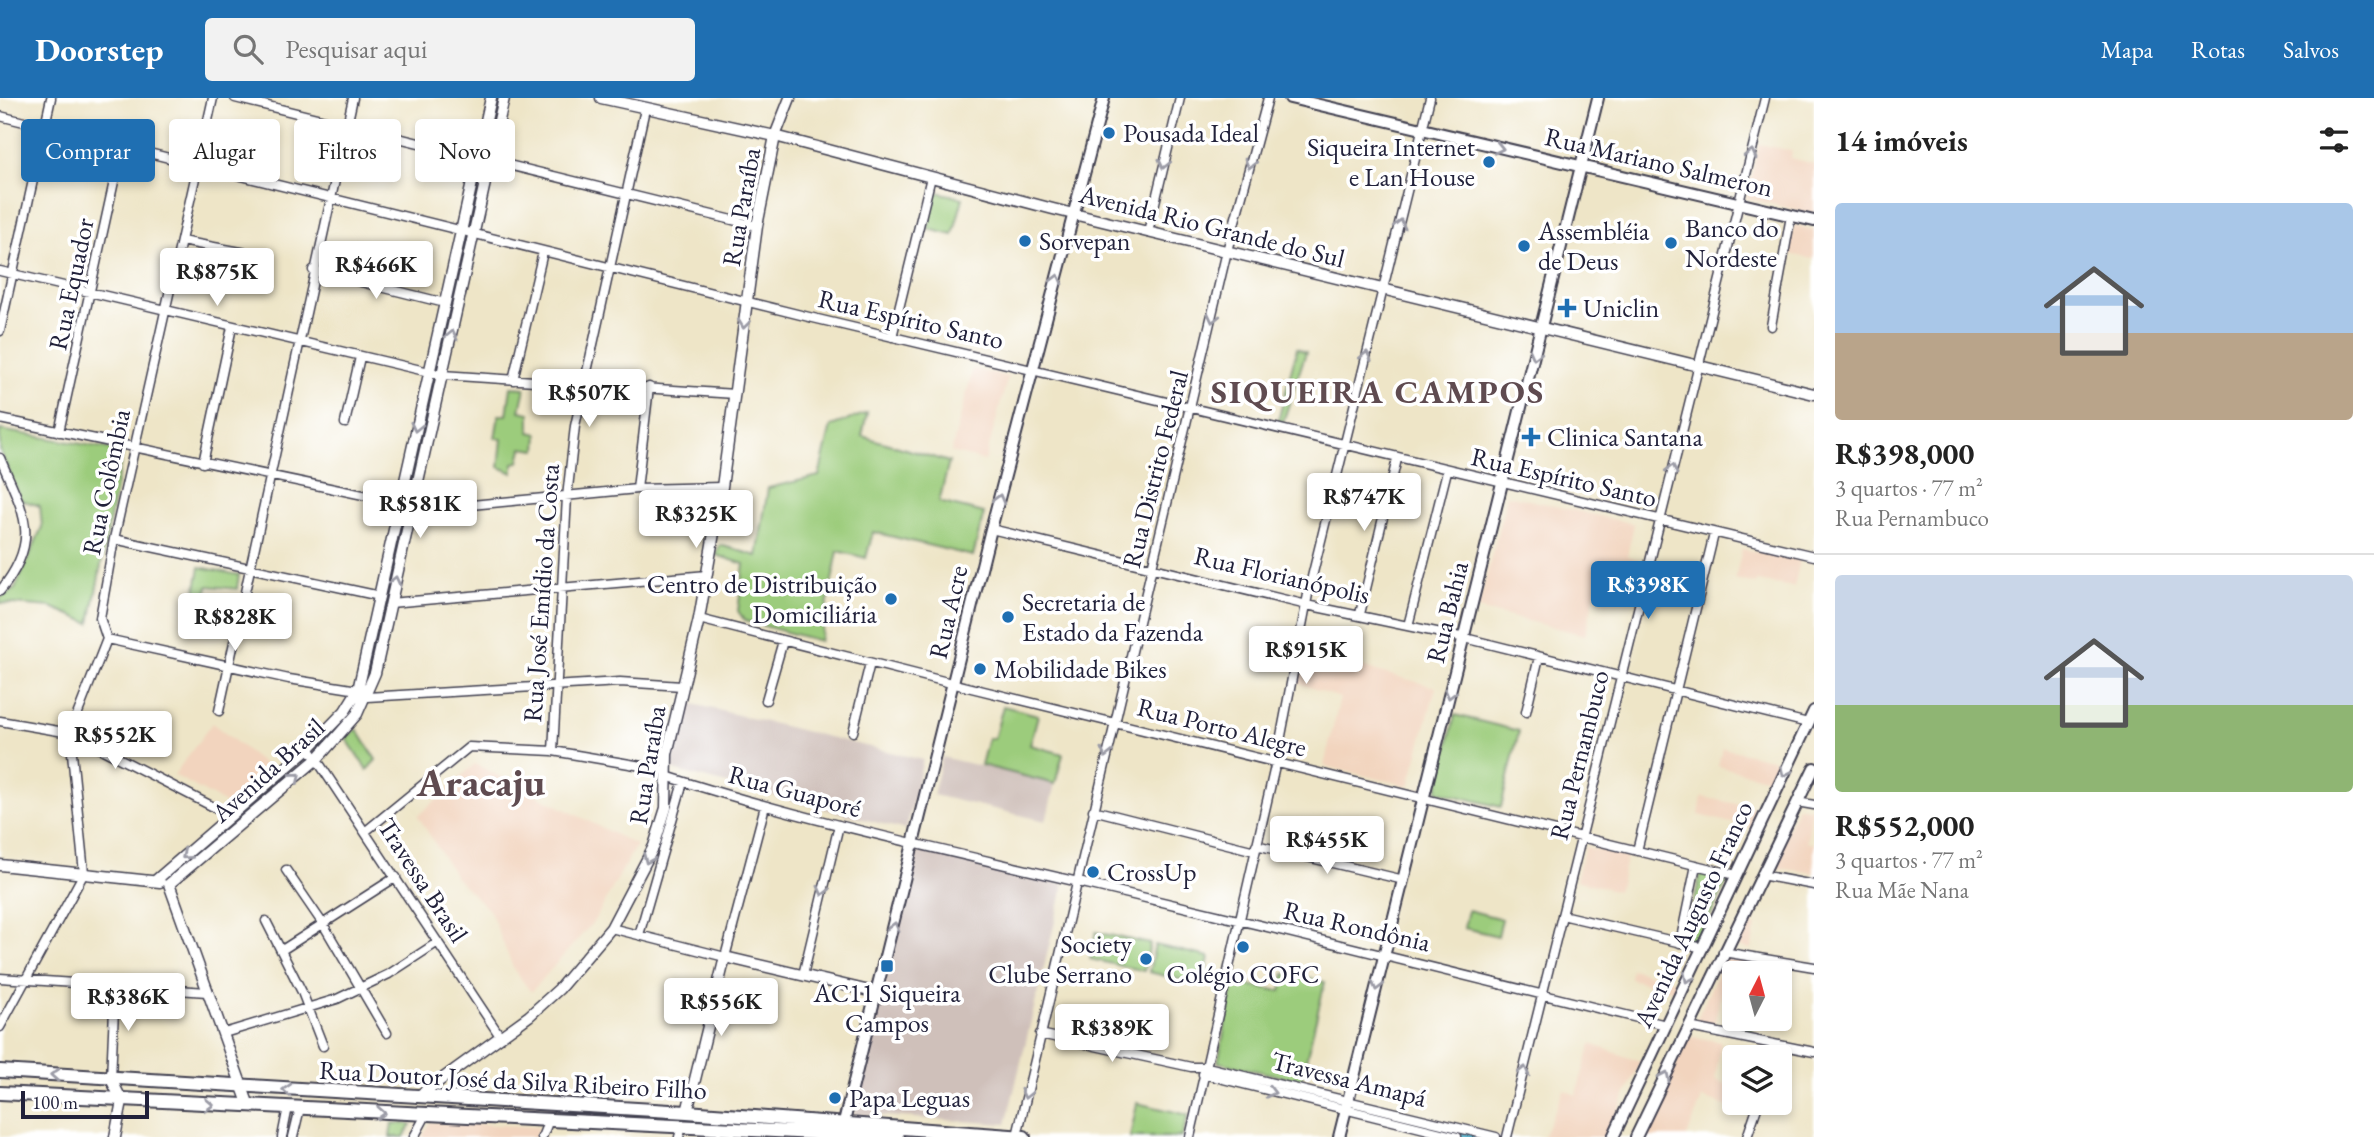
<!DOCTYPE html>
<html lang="pt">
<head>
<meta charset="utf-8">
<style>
  :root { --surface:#fff; --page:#f2f2f2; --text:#222; --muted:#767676; --line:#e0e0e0; --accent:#1f6fb2 }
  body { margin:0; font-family:"EB Garamond",serif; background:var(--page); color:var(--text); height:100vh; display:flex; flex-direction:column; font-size:26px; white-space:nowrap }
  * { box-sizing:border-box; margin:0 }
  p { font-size:23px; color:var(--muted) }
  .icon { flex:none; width:38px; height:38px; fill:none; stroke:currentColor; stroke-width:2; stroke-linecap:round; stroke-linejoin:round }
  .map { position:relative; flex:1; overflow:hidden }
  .side { display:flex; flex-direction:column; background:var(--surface); width:560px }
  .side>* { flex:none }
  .top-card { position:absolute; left:21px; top:21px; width:665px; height:63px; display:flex; gap:14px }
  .needle { width:46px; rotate:6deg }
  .buttons { position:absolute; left:1722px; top:863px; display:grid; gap:14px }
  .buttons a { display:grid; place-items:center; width:70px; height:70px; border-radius:7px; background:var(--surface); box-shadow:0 4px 10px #0003; font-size:35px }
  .scale { position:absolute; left:21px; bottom:18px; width:128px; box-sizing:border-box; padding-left:7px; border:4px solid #22223b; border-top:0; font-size:19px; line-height:24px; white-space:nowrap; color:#22223b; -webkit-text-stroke:5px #fff; paint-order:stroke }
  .price { position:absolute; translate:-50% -60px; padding:0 16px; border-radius:7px; background:#fff; color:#222; font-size:23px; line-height:46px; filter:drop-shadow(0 2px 4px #0008) }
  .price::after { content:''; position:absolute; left:50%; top:42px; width:21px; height:16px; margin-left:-10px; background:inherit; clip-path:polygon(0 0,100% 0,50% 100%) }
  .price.on { background:var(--accent); color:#fff }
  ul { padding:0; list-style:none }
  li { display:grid; align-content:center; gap:14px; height:371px; padding:0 21px }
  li+li { border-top:2px solid var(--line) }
  li span { display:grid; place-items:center; height:217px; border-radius:7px; color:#555 }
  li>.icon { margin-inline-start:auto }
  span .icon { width:126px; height:126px; fill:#fffc; stroke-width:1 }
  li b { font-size:30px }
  h2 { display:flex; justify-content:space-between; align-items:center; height:84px; padding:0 21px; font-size:30px }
  .tag { padding:0 24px; border-radius:7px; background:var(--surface); box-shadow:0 4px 10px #0003; font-size:24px; line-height:63px }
  .tag.on { background:var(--accent); color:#fff }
  header { display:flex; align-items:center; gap:42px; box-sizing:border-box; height:98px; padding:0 35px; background:var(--accent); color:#fff }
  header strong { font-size:33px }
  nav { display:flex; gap:38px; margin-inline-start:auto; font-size:24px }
  .search { width:490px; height:63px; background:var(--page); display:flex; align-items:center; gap:18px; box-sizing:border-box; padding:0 24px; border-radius:7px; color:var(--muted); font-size:26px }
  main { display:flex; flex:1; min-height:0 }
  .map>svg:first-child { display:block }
  .built { fill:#f2d4be }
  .industrial { fill:#cfc0ba }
  .green { fill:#9ccc7b; stroke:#5f775b; stroke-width:2 }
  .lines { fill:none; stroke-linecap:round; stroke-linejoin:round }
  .stream { stroke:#47aac6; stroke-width:2.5 }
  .canal { stroke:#47aac6; stroke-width:9 }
  .minor-casing { stroke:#413f50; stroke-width:11 }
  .tertiary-casing { stroke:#413f50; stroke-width:13 }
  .secondary-casing { stroke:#413f50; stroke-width:14 }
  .primary-casing { stroke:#413f50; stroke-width:16 }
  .minor { stroke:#fff; stroke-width:8 }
  .tertiary { stroke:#fff; stroke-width:10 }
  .secondary { stroke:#fff; stroke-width:10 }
  .primary { stroke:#fff; stroke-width:12 }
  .oneway { stroke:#9c9ca7 }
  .poi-dot { fill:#1f6fb2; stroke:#fff; stroke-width:2.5 }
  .labels { text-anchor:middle; stroke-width:7; stroke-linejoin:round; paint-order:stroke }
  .poi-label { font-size:26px; fill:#22223b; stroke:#fff; text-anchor:start }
  .street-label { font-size:26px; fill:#22223b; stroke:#fff }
  .district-label { font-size:33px; font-weight:bold; letter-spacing:2px; fill:#5f4b50; stroke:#fff }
  .town-label { font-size:40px; font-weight:bold; fill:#5f4b50; stroke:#fff }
</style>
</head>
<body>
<header>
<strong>Doorstep</strong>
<div class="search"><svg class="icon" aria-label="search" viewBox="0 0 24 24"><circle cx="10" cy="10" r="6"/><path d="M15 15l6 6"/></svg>Pesquisar aqui</div>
<nav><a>Mapa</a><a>Rotas</a><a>Salvos</a></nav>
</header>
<main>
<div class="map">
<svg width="1814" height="1039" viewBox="0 0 1814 1039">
  <rect width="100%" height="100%" fill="#fff"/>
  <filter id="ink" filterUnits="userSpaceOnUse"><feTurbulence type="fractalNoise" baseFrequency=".0143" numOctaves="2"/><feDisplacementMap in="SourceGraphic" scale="14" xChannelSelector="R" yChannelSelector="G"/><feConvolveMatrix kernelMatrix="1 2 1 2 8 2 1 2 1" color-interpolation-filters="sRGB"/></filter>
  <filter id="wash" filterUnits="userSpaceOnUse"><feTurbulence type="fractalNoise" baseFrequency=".00686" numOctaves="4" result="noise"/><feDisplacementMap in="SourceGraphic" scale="28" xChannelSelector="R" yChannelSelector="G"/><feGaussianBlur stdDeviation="1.57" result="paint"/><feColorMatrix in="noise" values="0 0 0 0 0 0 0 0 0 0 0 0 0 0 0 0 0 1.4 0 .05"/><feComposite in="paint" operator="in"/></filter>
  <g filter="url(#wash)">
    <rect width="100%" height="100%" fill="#eee5c7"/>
    <path class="built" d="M 1759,46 L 1792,53 L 1791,60 L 1814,66 L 1814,116 L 1746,100 Z
      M 1794,127 L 1814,132 L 1814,161 L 1789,156 Z
      M 973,271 L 1008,279 L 985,363 L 951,354 Z
      M 1507,397 L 1634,426 L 1627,458 L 1639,462 L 1632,492 L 1598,484 L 1585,537 L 1478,511 Z
      M 1742,451 L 1800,462 L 1794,489 L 1757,483 L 1756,486 L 1735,481 Z
      M 1305,554 L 1436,589 L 1409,688 L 1324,668 L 1340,600 L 1298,585 Z
      M 212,625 L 273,673 L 232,709 L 174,677 Z
      M 1722,650 L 1732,652 L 1783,664 L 1773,682 L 1718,668 Z
      M 475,666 L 636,747 L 595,822 L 531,894 L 514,872 L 490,813 L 456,780 L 418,718 Z
      M 1702,699 L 1762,711 L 1753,730 L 1699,717 Z
      M 1798,708 L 1812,711 L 1807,744 L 1814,746 L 1814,775 L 1772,769 Z
      M 1585,749 L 1627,759 L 1618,793 L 1576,782 Z
      M 1744,826 L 1756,828 L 1751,851 L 1732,848 Z
      M 1726,857 L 1746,862 L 1743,875 L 1734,875 L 1734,896 L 1722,895 L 1713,929 L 1695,925 Z
      M 1631,871 L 1680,884 L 1676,893 L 1630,881 Z
      M 1689,938 L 1721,944 L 1715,982 L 1734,990 L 1734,1004 L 1754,1005 L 1749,1016 L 1702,1000 L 1687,1039 L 1641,1039 Z
      M 1591,946 L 1641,964 L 1605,1039 L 1543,1039 L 1564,992 L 1576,997 Z
      M 430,1024 L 539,1029 L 535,1039 L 422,1039 Z"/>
    <path class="industrial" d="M 685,604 L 923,662 L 906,732 L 673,672 L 670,661 Z
      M 942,659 L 1055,686 L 1046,723 L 933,697 Z
      M 918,752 L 1064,786 L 1006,1026 L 854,1016 Z"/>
    <path class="green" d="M 937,94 L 963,100 L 953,137 L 928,131 Z
      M 1297,250 L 1306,254 L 1283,324 L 1278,323 Z
      M 511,289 L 525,290 L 520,313 L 530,315 L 530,334 L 538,336 L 537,352 L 522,350 L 519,364 L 513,365 L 513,375 L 499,369 L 502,341 L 495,340 L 499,317 L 507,317 Z
      M 867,315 L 862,338 L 949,364 L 939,404 L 984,415 L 973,458 L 873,434 L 866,460 L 838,453 L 820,543 L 745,523 L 738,513 L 744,466 L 716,457 L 720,447 L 757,458 L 768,390 L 819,378 L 831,328 Z
      M 0,332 L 123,353 L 90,525 L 51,509 L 0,505 L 0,500 L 15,491 L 42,429 L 40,408 L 21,402 L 0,353 Z
      M 200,469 L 239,477 L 237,491 L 208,488 L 202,512 L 192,512 Z
      M 1003,608 L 1038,617 L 1030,647 L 1063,656 L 1055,686 L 981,667 L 988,640 L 994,641 Z
      M 1455,617 L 1519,633 L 1501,709 L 1437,693 Z
      M 357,631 L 376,662 L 367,672 L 346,640 Z
      M 1701,774 L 1729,780 L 1698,842 L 1691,843 L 1686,839 Z
      M 1468,812 L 1502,821 L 1498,838 L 1464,830 Z
      M 1096,834 L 1150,846 L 1144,873 L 1090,861 Z
      M 1155,847 L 1209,859 L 1203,887 L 1149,874 Z
      M 1285,876 L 1325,884 L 1301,983 L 1218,964 L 1234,885 L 1281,893 Z
      M 1737,920 L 1754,921 L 1752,933 L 1734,930 Z
      M 1137,1005 L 1188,1017 L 1182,1039 L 1130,1039 Z
      M 392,1025 L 411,1026 L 404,1039 L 390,1039 Z"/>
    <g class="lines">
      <path class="stream" d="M 484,55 L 497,0
        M 468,128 L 481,69
        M 436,269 L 465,142
        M 414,366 L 433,282
        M 373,560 L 402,416"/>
      <path class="canal" d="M 1378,1015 L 1478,1039"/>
    </g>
  </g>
  <g filter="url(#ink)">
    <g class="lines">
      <g class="minor-casing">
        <path id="minor" d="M 235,0 L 757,128
          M 0,18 L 809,219 L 1814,458
          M 1148,134 L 1180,0
          M 181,143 L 252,156
          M 313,172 L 445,205
          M 0,173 L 442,277 L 735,296
          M 1771,228 L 1791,118
          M 0,233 L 51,0
          M 892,239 L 931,79
          M 513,282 L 543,154
          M 0,321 L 430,411 L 637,391 L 722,389
          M 345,325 L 360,259
          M 59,334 L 122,47
          M 0,360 C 23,414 43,440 0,493
          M 203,365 L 232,229
          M 637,391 L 649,289
          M 991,431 L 1307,507 L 1465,540 L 1808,625
          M 114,441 L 380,498
          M 390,505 L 707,477
          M 1360,516 L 1397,361
          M 699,521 L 955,586 L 1736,777
          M 1408,528 L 1447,373
          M 107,541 L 289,581 L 358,592
          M 367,599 L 620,584 L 682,588
          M 766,602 L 783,543
          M 219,613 L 353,0
          M 1526,614 L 1539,559
          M 0,623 L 70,635 L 231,718
          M 853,634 L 870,565
          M 309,650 L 500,938
          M 553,653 L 567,399 L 575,328 L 645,11
          M 666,678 C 805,723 948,753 1091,787 C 1283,832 1474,879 1666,927
          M 1797,704 L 1814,707
          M 1093,712 L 1255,753
          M 366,733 L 469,649 L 553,653 L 665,672
          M 1256,747 L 1404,782
          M 1637,753 L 1714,436
          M 286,772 L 323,826 L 387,935
          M 1761,777 L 1814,787
          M 1562,817 L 1703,850
          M 266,823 L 302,894 L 323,948
          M 611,830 L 725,859 L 765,708
          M 639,837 L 683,684
          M 1680,845 L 1696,767
          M 282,852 L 396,779
          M 1723,854 L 1814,869
          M 803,877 L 839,727
          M 0,880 L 207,894
          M 0,929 L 84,775 L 70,635 L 107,541 L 100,520 L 114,441 L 213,0
          M 1689,929 L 1814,954
          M 224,935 L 337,901 L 389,876 L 438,844
          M 1040,936 L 1191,969 L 1207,969 L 1496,1039
          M 1776,959 L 1780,947
          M 1203,976 L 1457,1039
          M 111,981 L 115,888
          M 1017,1038 L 1227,153 L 1268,0
          M 282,1039 L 288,1009
          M 293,1039 L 300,1010
          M 414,1039 L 426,1017
          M 542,1039 L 549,1022
          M 679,1039 L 682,1029
          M 1190,1039 L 1276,664 L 1309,491 L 1430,0
          M 1507,1039 L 1765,0
          M 1747,1039 L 1759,1004"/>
      </g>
      <g class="tertiary-casing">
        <path id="tertiary" d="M 601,0 L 775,38 L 1053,111 L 1814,296
          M 0,767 L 160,784
          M 155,783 L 309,650 L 345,613 L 358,592 L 491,0
          M 169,786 L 318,660 L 357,616 L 375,575 L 504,0
          M 169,786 L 249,1008
          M 111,981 L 122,1003 L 115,1039
          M 417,999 L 529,918 L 559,891 L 611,830 L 654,748 L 666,710 L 667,656 L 699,521 L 722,389 L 757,128 L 775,38 L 790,0
          M 687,1014 L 725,859 L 878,895"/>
      </g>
      <g class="secondary-casing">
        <path id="secondary" d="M 1290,0 L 1814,123
          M 842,1032 L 991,431 L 1104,0
          M 1339,1039 L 1598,0
          M 1613,1039 L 1814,613
          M 1636,1039 L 1814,670"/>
      </g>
      <g class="primary-casing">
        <path id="primary" d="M 0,973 L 687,1014 L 1024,1039
          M 0,995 L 897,1039"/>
      </g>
      <use href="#minor" class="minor"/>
      <use href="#tertiary" class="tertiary"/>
      <use href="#secondary" class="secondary"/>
      <use href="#primary" class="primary"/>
    </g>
    <defs><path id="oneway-chevron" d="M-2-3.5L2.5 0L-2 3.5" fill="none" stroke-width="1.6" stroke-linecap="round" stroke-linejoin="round" transform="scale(1.75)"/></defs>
    <g class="oneway">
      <use href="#oneway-chevron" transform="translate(1499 50) rotate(13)"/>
      <use href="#oneway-chevron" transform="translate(1751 56) rotate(-76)"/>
      <use href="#oneway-chevron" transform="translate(1164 66) rotate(103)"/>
      <use href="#oneway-chevron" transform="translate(1250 66) rotate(105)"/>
      <use href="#oneway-chevron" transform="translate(1400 126) rotate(-77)"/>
      <use href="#oneway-chevron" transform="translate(1057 181) rotate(-75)"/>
      <use href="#oneway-chevron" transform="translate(1213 220) rotate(103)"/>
      <use href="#oneway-chevron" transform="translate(744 226) rotate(97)"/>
      <use href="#oneway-chevron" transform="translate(452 237) rotate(-77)"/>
      <use href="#oneway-chevron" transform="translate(1535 257) rotate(104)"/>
      <use href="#oneway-chevron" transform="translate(1366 258) rotate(-78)"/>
      <use href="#oneway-chevron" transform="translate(416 329) rotate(103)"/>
      <use href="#oneway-chevron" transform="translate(1672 371) rotate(-76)"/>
      <use href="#oneway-chevron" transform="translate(999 401) rotate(-75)"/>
      <use href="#oneway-chevron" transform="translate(395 483) rotate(-77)"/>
      <use href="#oneway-chevron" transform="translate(1450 596) rotate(105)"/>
      <use href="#oneway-chevron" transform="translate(1106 655) rotate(104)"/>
      <use href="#oneway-chevron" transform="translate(1785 674) rotate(115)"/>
      <use href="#oneway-chevron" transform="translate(296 679) rotate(-40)"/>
      <use href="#oneway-chevron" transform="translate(186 757) rotate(140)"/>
      <use href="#oneway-chevron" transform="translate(648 761) rotate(113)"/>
      <use href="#oneway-chevron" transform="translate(823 793) rotate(104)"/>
      <use href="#oneway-chevron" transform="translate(894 829) rotate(-76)"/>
      <use href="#oneway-chevron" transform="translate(1688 880) rotate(116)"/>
      <use href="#oneway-chevron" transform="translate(1377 888) rotate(104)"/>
      <use href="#oneway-chevron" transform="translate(1524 973) rotate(-76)"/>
      <use href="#oneway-chevron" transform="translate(55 977) rotate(-176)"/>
      <use href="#oneway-chevron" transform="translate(1665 978) rotate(-64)"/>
      <use href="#oneway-chevron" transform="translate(287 992) rotate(-176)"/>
      <use href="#oneway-chevron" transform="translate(1271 994) rotate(14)"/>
      <use href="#oneway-chevron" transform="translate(1026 996) rotate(103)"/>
      <use href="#oneway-chevron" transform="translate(209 1007) rotate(2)"/>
      <use href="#oneway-chevron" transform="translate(381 1015) rotate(3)"/>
    </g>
  </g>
  <g class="poi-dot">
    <circle cx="1109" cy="35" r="7"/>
    <circle cx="1489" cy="64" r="7"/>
    <circle cx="1025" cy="143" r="7"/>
    <circle cx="1671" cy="145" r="7"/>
    <circle cx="1524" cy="148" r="7"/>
    <path d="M1563.5 199.5h7v7h7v7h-7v7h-7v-7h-7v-7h7z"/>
    <path d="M1527.5 328.5h7v7h7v7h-7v7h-7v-7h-7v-7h7z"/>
    <circle cx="891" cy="501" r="7"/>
    <circle cx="1008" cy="519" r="7"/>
    <circle cx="980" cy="571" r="7"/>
    <circle cx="1093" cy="774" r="7"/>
    <circle cx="1243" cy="849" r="7"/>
    <circle cx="1146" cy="861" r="7"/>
    <rect x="880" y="861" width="14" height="14" rx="3.5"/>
    <circle cx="835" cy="1000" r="7"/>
  </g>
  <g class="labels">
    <g class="poi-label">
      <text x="1123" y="44">Pousada Ideal</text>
      <text x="1475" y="58" text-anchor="end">Siqueira Internet<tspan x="1475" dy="30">e Lan House</tspan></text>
      <text x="1685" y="139">Banco do<tspan x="1685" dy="30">Nordeste</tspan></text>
      <text x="1538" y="142">Assembléia<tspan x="1538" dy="30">de Deus</tspan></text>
      <text x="1039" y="152">Sorvepan</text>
      <text x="1583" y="219">Uniclin</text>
      <text x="1547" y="348">Clinica Santana</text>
      <text x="877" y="495" text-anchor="end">Centro de Distribuição<tspan x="877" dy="30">Domiciliária</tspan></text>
      <text x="1022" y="513">Secretaria de<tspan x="1022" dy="30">Estado da Fazenda</tspan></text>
      <text x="994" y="580">Mobilidade Bikes</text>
      <text x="1107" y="783">CrossUp</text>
      <text x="1132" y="855" text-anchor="end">Society<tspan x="1132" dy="30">Clube Serrano</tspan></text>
      <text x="1243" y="885" text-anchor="middle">Colégio COFC</text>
      <text x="887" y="904" text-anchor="middle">AC11 Siqueira<tspan x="887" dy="30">Campos</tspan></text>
      <text x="849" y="1009">Papa Leguas</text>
    </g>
    <g class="street-label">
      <text transform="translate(1659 64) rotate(13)" y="9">Rua Mariano Salmeron</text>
      <text transform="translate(741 109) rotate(-80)" y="9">Rua Paraíba</text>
      <text transform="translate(1212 128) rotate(14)" y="9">Avenida Rio Grande do Sul</text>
      <text transform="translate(71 186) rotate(-78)" y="9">Rua Equador</text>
      <text transform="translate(911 221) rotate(13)" y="9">Rua Espírito Santo</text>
      <text transform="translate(1155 371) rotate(-76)" y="9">Rua Distrito Federal</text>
      <text transform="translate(1564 379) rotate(13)" y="9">Rua Espírito Santo</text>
      <text transform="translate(106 384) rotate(-78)" y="9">Rua Colômbia</text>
      <text transform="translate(1282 477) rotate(13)" y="9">Rua Florianópolis</text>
      <text transform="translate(541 495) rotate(-86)" y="9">Rua José Emídio da Costa</text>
      <text transform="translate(948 514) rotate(-77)" y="9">Rua Acre</text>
      <text transform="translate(1447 514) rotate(-76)" y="9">Rua Bahia</text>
      <text transform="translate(1222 629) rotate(14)" y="9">Rua Porto Alegre</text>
      <text transform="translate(1579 657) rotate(-76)" y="9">Rua Pernambuco</text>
      <text transform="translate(647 667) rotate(-81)" y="9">Rua Paraíba</text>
      <text transform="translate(268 672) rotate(-42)" y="9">Avenida Brasil</text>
      <text transform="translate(795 693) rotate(15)" y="9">Rua Guaporé</text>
      <text transform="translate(423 782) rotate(57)" y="9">Travessa Brasil</text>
      <text transform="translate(1693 816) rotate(-65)" y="9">Avenida Augusto Franco</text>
      <text transform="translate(1357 828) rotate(13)" y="9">Rua Rondônia</text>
      <text transform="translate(1349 981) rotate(14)" y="9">Travessa Amapá</text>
      <text transform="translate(513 982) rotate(3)" y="9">Rua Doutor José da Silva Ribeiro Filho</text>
    </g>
    <g class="district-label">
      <text x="1378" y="305">SIQUEIRA CAMPOS</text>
    </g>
    <g class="town-label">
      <text x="481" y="698">Aracaju</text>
    </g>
  </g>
</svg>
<div class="buttons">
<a><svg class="needle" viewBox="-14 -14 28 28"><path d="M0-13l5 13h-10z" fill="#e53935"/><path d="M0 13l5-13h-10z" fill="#767676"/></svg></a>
<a><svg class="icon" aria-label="layers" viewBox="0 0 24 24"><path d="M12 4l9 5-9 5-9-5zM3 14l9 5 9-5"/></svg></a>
</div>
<div class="scale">100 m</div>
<b class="price" style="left:376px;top:203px">R$466K</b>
<b class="price" style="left:217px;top:210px">R$875K</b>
<b class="price" style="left:589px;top:331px">R$507K</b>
<b class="price" style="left:1364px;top:435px">R$747K</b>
<b class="price" style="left:420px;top:442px">R$581K</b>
<b class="price" style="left:696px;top:452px">R$325K</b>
<b class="price on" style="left:1648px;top:523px">R$398K</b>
<b class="price" style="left:235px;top:555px">R$828K</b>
<b class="price" style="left:1306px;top:588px">R$915K</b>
<b class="price" style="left:115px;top:673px">R$552K</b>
<b class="price" style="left:1327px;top:778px">R$455K</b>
<b class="price" style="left:128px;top:935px">R$386K</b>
<b class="price" style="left:721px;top:940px">R$556K</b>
<b class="price" style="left:1112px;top:966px">R$389K</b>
<div class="top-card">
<a class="tag on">Comprar</a>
<a class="tag">Alugar</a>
<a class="tag">Filtros</a>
<a class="tag">Novo</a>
</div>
</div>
<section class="side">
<h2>14 imóveis<svg class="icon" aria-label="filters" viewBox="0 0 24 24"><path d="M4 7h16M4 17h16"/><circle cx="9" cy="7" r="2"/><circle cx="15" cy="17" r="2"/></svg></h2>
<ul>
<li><span style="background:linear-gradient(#a9c7e8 60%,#b9a48a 0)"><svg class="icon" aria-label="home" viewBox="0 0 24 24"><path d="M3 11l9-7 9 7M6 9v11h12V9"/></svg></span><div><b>R$398,000</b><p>3 quartos · 77 m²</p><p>Rua Pernambuco</p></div></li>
<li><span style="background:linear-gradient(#c9d6e8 60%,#8fb573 0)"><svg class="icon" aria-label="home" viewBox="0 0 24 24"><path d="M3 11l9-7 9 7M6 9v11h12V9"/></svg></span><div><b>R$552,000</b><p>3 quartos · 77 m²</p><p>Rua Mãe Nana</p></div></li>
</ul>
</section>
</main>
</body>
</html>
